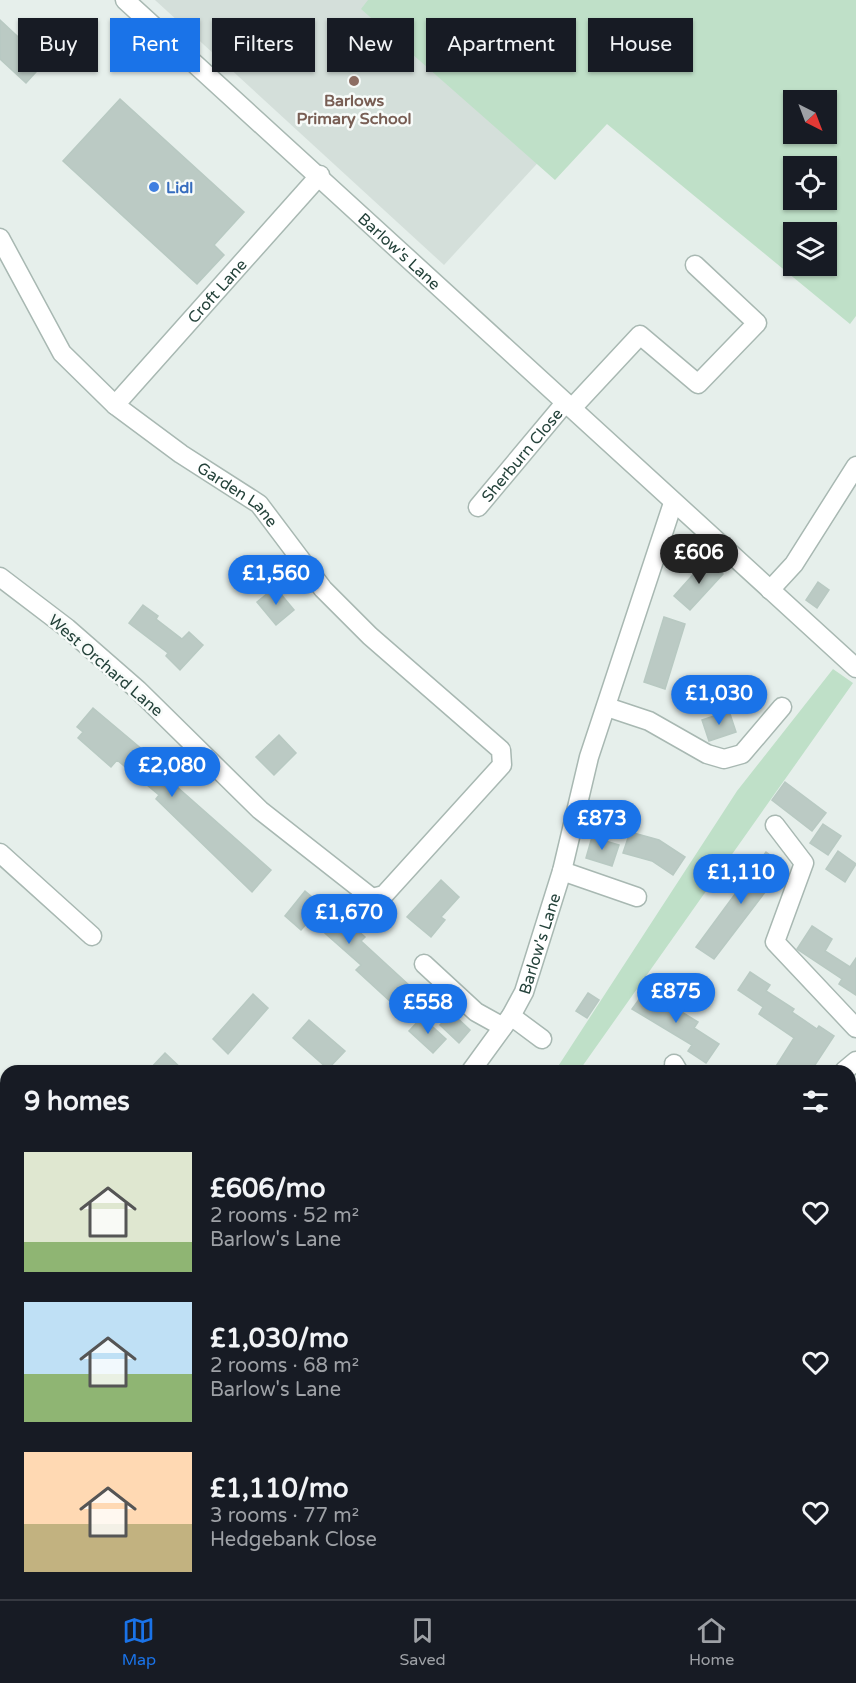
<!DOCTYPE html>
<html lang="en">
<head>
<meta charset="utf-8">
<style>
  :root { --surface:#171b24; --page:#20242c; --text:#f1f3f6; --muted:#9ea1a6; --line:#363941; --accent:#1a73e8 }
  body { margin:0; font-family:"Varela Round",sans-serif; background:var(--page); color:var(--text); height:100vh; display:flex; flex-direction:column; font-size:22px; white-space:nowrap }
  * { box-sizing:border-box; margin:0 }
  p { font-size:20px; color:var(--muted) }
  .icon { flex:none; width:33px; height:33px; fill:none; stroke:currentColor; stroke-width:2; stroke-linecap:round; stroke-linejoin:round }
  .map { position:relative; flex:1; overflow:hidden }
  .panel { position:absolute; left:0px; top:1065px; width:856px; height:534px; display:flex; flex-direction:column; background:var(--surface); border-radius:18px 18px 0 0; box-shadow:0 2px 4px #0004 }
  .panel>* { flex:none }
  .hud { position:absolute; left:18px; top:18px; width:820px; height:54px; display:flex; gap:12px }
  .needle { width:39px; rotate:138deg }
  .buttons { position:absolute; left:783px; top:90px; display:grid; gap:12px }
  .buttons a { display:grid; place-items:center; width:54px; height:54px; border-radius:0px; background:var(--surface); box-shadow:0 2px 4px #0004; font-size:30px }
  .price { position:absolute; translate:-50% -51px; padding:0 14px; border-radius:21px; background:var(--accent); color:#fff; font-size:20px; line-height:39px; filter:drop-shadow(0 2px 3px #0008) }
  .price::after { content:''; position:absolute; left:50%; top:36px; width:18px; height:14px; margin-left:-9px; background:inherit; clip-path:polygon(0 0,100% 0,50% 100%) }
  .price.active { background:#222; color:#fff }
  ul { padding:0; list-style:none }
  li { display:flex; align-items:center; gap:18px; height:150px; padding:0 24px }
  li span { display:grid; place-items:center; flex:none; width:168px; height:120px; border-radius:0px; color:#555 }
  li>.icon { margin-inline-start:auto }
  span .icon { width:72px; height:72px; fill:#fffc; stroke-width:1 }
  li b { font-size:26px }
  h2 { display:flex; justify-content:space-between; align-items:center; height:72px; padding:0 24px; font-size:26px }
  .chip { padding:0 21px; border-radius:0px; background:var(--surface); box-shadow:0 2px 4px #0004; font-size:21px; line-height:54px }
  .chip.active { background:var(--accent); color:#fff }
  .tab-bar { display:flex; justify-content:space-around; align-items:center; height:84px; border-top:2px solid var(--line); background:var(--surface); font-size:16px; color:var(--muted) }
  .tab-bar a { display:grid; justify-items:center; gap:3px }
  .tab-bar .active { color:var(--accent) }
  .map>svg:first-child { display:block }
  .built { fill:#d4dfda }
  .green { fill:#bfe0c8; fill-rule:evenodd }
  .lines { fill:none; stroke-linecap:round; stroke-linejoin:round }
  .stream { stroke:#8ec9d4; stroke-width:5 }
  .building { fill:#bbcac4; stroke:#b8c9c2; stroke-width:1.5 }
  .minor-casing { stroke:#a8b8b2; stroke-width:21 }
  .minor { stroke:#fff; stroke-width:18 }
  .education-dot { fill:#8d6e63; stroke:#f7fbf9; stroke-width:2 }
  .shop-dot { fill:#3f7fe0; stroke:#f7fbf9; stroke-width:2 }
  .labels { text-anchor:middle; stroke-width:5; stroke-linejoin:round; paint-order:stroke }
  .education-label { font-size:16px; font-weight:bold; fill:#785e54; stroke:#f7fbf9 }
  .shop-label { font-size:16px; font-weight:bold; fill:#366cbe; stroke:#f7fbf9; text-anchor:start }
  .street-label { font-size:16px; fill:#24423a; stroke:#f7fbf9 }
</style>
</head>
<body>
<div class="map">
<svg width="856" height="1599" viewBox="0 0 856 1599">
  <rect width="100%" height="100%" fill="#e6efeb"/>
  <path class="built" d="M 155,0 L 376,0 L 545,155 L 444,265 Z"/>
  <path class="green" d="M 368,0 L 856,0 L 856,316 L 850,324 L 607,124 L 555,180 L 361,9 ZM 794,100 L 826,100 L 826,134 L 794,134 ZM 794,166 L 826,166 L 826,200 L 794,200 ZM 826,232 L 826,266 L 794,266 L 794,232 Z
    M 833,669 L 853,683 L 579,1071 L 555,1071 L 737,791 Z
    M 856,1220 L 856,1599 L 503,1599 L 508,1593 L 850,1593 L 850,1226 Z
    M 0,1470 L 6,1476 L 6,1593 L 126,1593 L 132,1599 L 0,1599 Z"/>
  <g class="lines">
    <path class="stream" d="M 850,1282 L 856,1277
      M 543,1599 L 549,1593"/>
  </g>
  <path class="building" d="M 0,20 L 45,62 L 26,83 L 0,59 Z
    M 120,99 L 244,212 L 214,245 L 224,255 L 197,284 L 63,161 Z
    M 707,559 L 723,574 L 690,610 L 674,596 Z
    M 818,582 L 829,590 L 817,608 L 806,600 Z
    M 275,587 L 294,610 L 276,625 L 257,602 Z
    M 143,605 L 158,616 L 156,619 L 182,639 L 189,632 L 203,645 L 180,670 L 166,656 L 168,653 L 129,623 Z
    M 664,617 L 685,624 L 665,689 L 644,682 Z
    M 93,708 L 163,767 L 159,771 L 271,870 L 252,892 L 156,799 L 159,795 L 117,760 L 111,767 L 78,738 L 83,732 L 77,727 Z
    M 729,711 L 736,732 L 709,741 L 702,720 Z
    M 279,735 L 296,753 L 274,775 L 256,757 Z
    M 785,782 L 826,813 L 812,831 L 772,800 Z
    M 823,824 L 841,836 L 828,855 L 810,843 Z
    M 630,832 L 659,840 L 685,857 L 673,875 L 652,861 L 623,853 Z
    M 592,837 L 619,845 L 612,866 L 586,858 Z
    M 838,851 L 856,864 L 845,882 L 826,869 Z
    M 766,852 L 785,866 L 714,959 L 696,947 Z
    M 441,880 L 459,897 L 441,917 L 445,920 L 431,937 L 407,917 Z
    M 305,891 L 332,914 L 336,911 L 365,937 L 361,941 L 410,986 L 393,1004 L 356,970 L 361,965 L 310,920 L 301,930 L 285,916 Z
    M 812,926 L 832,939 L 825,951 L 850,967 L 856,958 L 856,995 L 839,984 L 842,979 L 797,949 Z
    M 750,972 L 770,985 L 766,991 L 794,1009 L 792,1012 L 817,1029 L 819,1026 L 834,1036 L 811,1071 L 773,1071 L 794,1038 L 759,1014 L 763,1007 L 738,990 Z
    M 646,990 L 698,1022 L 694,1028 L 719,1044 L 706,1063 L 688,1051 L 692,1045 L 632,1009 Z
    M 588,993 L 599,1000 L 587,1018 L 576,1011 Z
    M 253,994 L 268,1008 L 228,1054 L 213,1039 Z
    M 452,1013 L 470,1030 L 459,1043 L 440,1025 Z
    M 422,1017 L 446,1039 L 433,1053 L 409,1031 Z
    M 309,1020 L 345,1051 L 328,1069 L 293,1038 Z
    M 165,1053 L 184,1071 L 148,1071 Z"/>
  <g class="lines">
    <g class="minor-casing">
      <g id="minor">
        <path id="s1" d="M 125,0 L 856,668"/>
        <path id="s2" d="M 0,238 L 62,353 L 115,405 L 181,454 L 259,504 L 323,589 L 370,636 L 501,750 L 502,765 L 384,895 L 372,898 L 260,810 L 138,690 L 67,628 L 0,577"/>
        <path id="s3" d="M 115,405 L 320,175"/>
        <path d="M 572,408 L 640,335 L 698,384 L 757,323 L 695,265"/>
        <path id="s4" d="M 478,507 L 565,403"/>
        <path d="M 770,590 L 794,564 L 856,466"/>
        <path d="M 607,707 L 649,721 L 707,754 L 724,759 L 742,754 L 782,707"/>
        <path d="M 775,825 L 804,863 L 775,942 L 856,1028"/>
        <path d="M 0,853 L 92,936"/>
        <path d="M 562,871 L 637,897"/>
        <path d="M 424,964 L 476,1012 L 503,1027"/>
        <path d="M 511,1016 L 542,1039"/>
        <path d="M 674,1064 L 678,1071"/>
        <path id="s5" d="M 471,1071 L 511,1016 L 524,992 L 562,871 L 589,757 L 673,503"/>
        <path d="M 844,1071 L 856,1061"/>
        <path d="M 0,1225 L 6,1211"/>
        <path d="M 341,1599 L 346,1593"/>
      </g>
    </g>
    <use href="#minor" class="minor"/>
  </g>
  <circle class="education-dot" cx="354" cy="81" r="6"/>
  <circle class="shop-dot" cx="154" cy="187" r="6"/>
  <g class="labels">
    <g class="education-label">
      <text x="354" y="106">Barlows<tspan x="354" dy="18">Primary School</tspan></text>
    </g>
    <g class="shop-label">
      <text x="166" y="193">Lidl</text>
    </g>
    <g class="street-label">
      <text dy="6" stroke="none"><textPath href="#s1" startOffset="372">Barlow's Lane</textPath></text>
      <text dy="6" stroke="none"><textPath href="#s3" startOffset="153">Croft Lane</textPath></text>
      <text dy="6" stroke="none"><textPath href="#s4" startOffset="68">Sherburn Close</textPath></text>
      <text dy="6" stroke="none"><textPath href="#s2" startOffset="357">Garden Lane</textPath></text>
      <text transform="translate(106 665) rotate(41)" y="6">West Orchard Lane</text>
      <text dy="6" stroke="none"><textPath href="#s5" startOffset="146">Barlow's Lane</textPath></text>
    </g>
  </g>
</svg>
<div class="buttons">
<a><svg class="needle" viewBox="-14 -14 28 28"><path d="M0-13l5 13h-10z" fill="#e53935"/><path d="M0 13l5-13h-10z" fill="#9ea1a6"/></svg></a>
<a><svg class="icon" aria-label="locate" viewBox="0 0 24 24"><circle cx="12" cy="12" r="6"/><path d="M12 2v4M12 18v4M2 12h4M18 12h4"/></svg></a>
<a><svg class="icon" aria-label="layers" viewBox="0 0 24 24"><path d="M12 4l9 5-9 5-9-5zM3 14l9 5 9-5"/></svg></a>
</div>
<b class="price active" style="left:699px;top:585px">£606</b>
<b class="price" style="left:276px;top:606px">£1,560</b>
<b class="price" style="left:719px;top:726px">£1,030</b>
<b class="price" style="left:172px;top:798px">£2,080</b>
<b class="price" style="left:602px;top:851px">£873</b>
<b class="price" style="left:741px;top:905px">£1,110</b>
<b class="price" style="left:349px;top:945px">£1,670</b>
<b class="price" style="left:676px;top:1024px">£875</b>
<b class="price" style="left:428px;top:1035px">£558</b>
<div class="hud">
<a class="chip">Buy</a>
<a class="chip active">Rent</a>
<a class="chip">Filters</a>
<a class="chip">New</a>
<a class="chip">Apartment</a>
<a class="chip">House</a>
</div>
<section class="panel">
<h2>9 homes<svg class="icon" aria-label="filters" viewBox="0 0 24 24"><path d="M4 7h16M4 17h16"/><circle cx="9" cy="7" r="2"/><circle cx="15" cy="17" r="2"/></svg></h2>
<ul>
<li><span style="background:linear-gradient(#dfe7d0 75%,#8fb573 0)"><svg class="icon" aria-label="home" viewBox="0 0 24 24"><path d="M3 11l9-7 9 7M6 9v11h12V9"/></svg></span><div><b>£606/mo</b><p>2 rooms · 52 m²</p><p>Barlow's Lane</p></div><svg class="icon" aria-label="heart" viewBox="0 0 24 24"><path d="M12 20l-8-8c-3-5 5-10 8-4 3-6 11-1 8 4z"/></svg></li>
<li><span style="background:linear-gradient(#bfe0f5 60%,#8fb573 0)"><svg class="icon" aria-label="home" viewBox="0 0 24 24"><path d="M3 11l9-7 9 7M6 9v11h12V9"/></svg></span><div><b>£1,030/mo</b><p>2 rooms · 68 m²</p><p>Barlow's Lane</p></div><svg class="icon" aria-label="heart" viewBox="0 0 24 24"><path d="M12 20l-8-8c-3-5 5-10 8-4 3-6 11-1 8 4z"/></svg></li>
<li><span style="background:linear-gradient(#ffd9b3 60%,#c2b280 0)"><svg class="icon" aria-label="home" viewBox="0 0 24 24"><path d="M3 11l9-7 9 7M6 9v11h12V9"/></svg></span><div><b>£1,110/mo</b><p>3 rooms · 77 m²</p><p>Hedgebank Close</p></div><svg class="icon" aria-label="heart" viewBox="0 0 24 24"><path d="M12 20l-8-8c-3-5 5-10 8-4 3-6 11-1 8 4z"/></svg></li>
</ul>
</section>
</div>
<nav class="tab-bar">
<a class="active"><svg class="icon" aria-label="map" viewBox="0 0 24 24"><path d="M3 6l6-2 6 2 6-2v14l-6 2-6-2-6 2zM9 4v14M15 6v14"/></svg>Map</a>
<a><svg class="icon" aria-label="saved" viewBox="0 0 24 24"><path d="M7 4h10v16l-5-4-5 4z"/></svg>Saved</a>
<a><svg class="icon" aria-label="home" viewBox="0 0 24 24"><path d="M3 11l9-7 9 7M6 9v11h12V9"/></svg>Home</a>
</nav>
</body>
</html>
